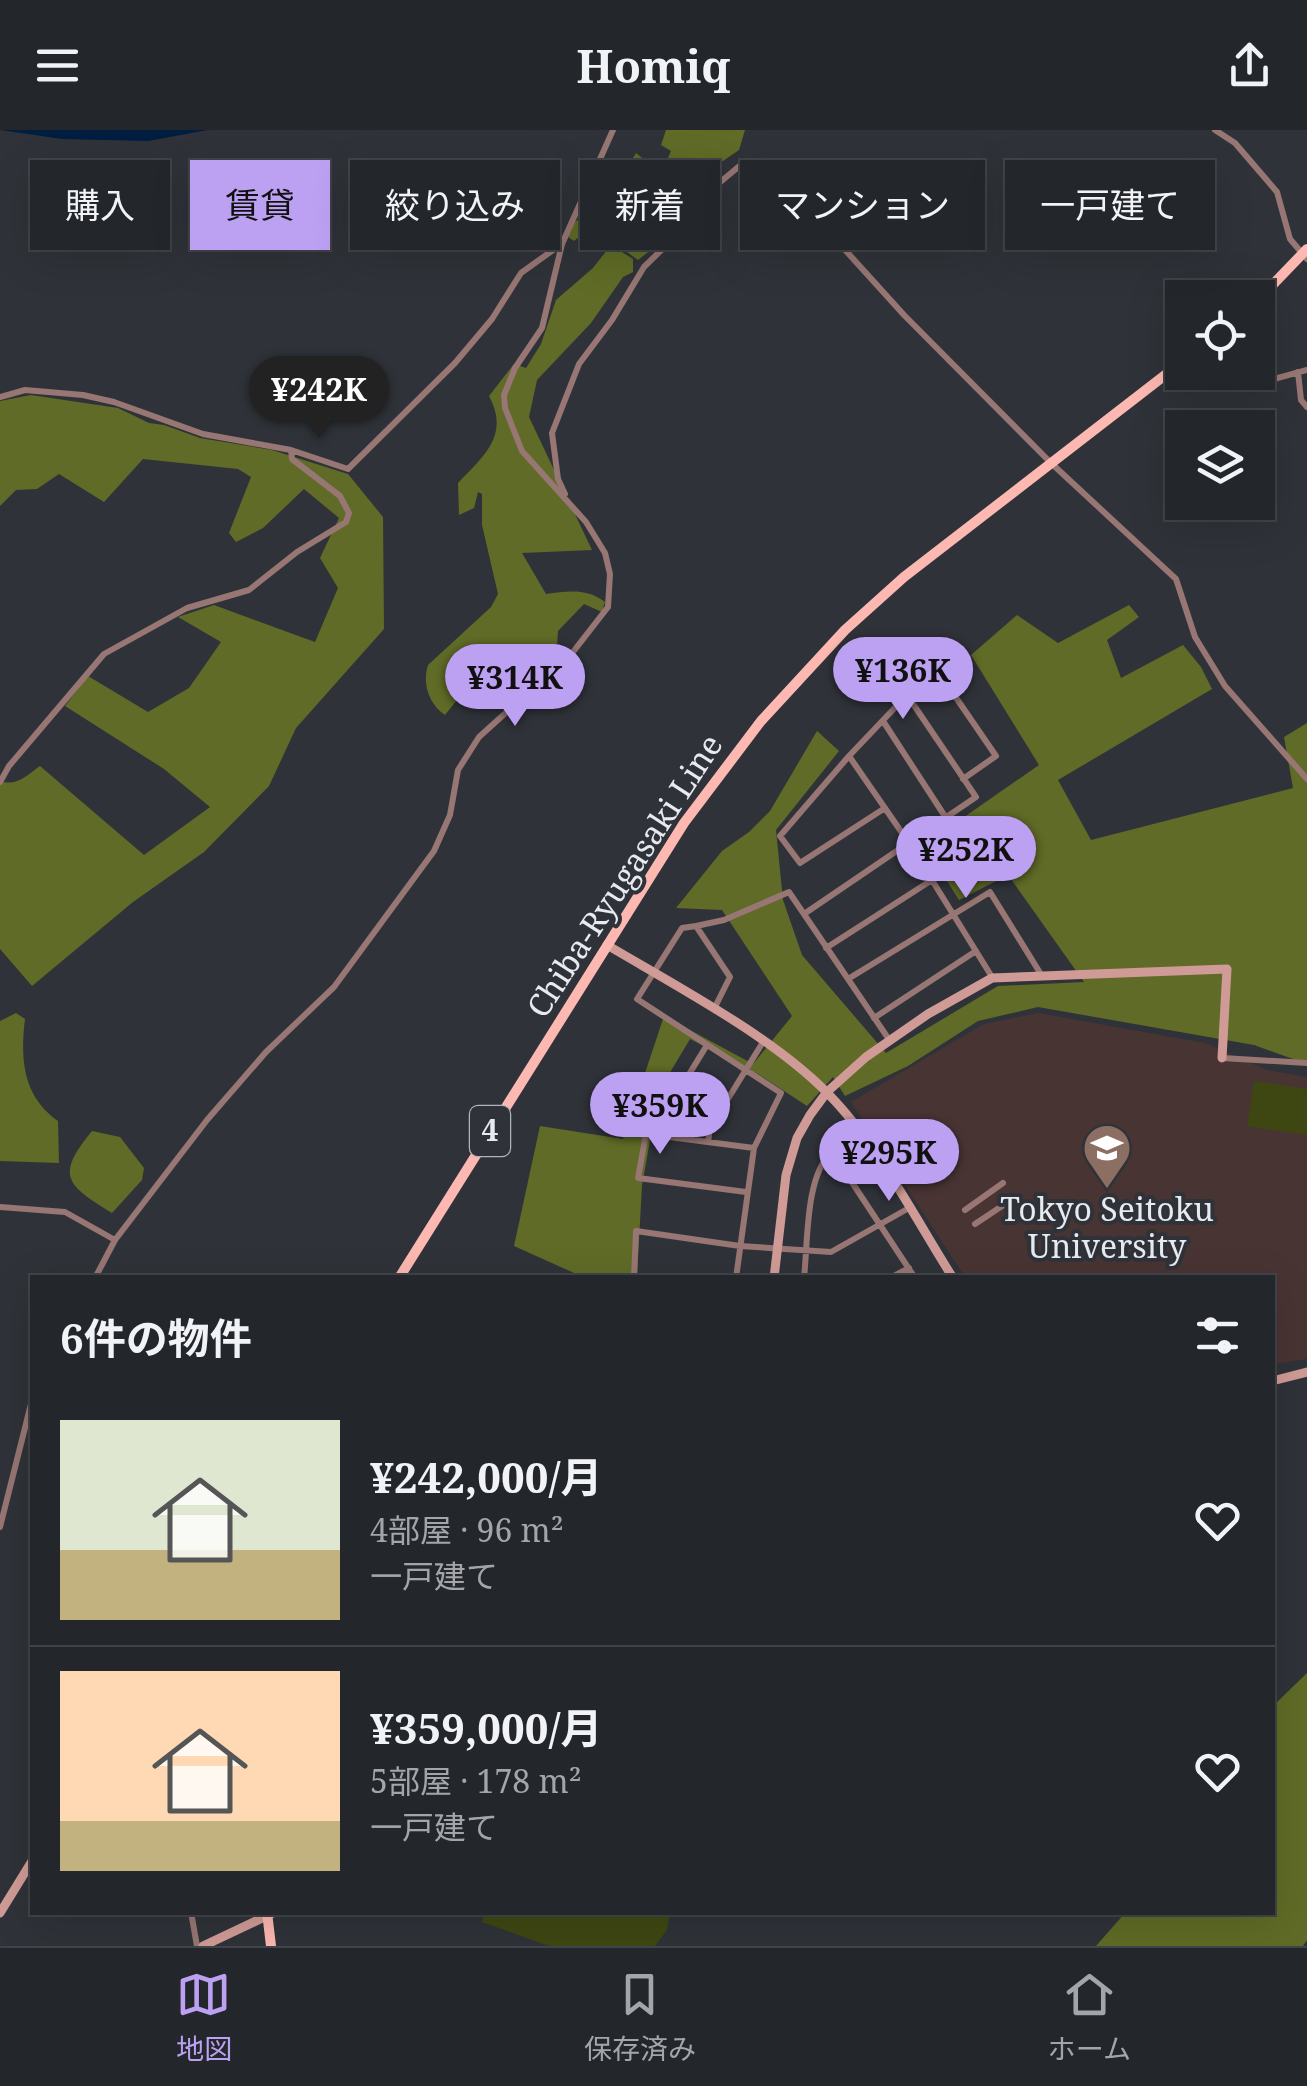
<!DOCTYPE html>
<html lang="ja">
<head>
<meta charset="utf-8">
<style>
  :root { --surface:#23262b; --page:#2b2e33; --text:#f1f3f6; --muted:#a3a5a9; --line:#404347; --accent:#bca0f2 }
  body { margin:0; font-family:"Noto Serif","Noto Sans JP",serif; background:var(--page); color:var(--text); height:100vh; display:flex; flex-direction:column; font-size:38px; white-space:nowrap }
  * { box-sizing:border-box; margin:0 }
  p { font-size:32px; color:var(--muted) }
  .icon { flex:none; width:55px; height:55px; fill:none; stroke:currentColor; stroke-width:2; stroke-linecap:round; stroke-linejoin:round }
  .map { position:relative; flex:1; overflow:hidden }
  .panel { position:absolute; left:30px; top:1145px; width:1245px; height:640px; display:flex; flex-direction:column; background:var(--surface); border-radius:0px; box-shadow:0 10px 40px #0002,0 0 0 2px var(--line) }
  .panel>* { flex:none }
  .banner { position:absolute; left:30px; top:30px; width:1248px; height:90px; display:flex; gap:20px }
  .buttons { position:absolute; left:1165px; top:150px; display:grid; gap:20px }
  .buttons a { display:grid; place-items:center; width:110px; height:110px; border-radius:0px; background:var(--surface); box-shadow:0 10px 40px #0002,0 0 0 2px var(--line); font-size:50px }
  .price { position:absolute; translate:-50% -85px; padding:0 22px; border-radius:35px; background:var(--accent); color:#111; font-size:32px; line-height:65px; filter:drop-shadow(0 2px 5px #0008) }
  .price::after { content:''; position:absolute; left:50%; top:60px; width:30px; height:22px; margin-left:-15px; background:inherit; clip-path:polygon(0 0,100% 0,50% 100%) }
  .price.active { background:#222; color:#fff }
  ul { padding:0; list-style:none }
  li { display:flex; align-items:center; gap:30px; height:250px; padding:0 30px }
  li+li { border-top:2px solid var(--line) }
  li span { display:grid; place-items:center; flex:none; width:280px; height:200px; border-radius:0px; color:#555 }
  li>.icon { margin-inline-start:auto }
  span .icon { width:120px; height:120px; fill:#fffc; stroke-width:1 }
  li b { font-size:42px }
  h2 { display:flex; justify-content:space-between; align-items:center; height:120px; padding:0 30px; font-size:42px }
  .tag { padding:0 35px; border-radius:0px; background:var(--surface); box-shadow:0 10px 40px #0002,0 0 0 2px var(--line); font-size:35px; line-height:90px }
  .tag.active { background:var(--accent); color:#111 }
  header { display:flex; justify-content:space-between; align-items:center; height:130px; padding:0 30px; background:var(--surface); font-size:45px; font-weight:700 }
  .tab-bar { display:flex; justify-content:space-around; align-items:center; height:140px; border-top:2px solid var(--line); background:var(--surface); font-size:28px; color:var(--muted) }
  .tab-bar a { display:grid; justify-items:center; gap:5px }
  .tab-bar .active { color:var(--accent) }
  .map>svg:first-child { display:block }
  .education { fill:#493434 }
  .green { fill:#3e4712 }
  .forest { fill:#5f6b26 }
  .water { fill:#001e40 }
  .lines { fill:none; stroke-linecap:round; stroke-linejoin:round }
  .street { stroke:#977673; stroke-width:6 }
  .secondary { stroke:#d09b96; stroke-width:9 }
  .primary { stroke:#fcb8b1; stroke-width:10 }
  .labels { text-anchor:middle; stroke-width:8; stroke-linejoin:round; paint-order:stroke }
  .shield { fill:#2f3339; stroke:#b0b3b8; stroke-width:2.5 }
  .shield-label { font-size:30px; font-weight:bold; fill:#e7eaee }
  .street-label { font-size:32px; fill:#e7eaee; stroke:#2f3339 }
  .poi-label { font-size:32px; fill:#e7eaee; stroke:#2f3339 }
</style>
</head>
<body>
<header><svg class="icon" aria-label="menu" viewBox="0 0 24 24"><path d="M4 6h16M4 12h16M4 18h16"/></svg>Homiq<svg class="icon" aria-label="share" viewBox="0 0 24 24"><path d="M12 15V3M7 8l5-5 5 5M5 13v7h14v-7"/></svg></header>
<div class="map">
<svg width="1307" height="1816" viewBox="0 0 1307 1816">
  <rect width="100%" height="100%" fill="#2f3339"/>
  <path class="education" d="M 1038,883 L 1205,913 L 1267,940 L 1307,947 L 1307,1229 L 1273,1234 L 1272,1148 L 965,1147 L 851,972 L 984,894 Z"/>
  <path class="green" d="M 1254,951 L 1307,959 L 1307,1005 L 1247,996 Z
    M 485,1783 L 485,1782 L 670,1783 L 667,1800 L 655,1816 L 549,1816 L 482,1792 Z"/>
  <path class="forest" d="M 666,0 L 745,0 L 739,20 L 723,31 L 710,31 L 684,64 L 685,83 L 661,112 L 638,130 L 606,107 L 598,97 L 587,100 L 574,111 L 568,107 L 574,93 L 591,79 L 603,83 L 616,94 L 647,75 L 660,81 L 664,76 L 654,67 L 647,47 L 630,33 L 636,23 L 657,40 L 663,39 L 671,21 L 661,15 Z
    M 611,115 L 633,129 L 633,142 L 623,147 L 591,193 L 537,250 L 529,287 L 592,420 L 522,423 L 546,464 C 568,461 587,458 605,472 L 602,482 L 584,474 L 558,501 L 556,530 L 545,540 L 530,523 L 520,531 L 491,527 L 445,585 C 429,574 422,554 428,535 L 491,477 L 498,464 L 482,395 L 482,364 L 478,362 L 474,378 L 459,385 L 458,353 C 484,326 510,305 489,266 L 514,234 L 526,238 L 541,214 L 556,170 L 593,138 Z
    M 31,265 L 118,278 L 149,293 L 164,295 L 200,308 L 272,320 L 348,344 L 383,387 L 384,499 L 296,598 L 269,656 L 204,722 L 133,772 L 32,856 L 0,819 L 0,651 C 17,657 27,645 40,636 L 144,725 L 210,677 L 164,639 L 65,576 L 88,546 L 148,582 L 189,558 L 221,512 L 178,487 L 214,475 L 315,512 L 338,458 L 320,428 L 339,388 L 304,359 L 263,398 L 236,412 L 229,403 L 251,347 L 238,339 L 143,329 L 104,372 L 59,344 L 37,359 L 16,360 L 0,376 L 0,271 Z
    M 1129,475 L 1139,487 L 1107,510 L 1121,548 L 1183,515 L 1201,537 L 1212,559 L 1058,650 L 1091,710 L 1293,658 L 1284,607 L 1307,593 L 1307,934 L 1254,915 L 1038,877 L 978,891 L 908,936 L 845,966 L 833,947 L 807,976 L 758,944 L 690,909 L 659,961 L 642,1055 L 637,1147 L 583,1147 L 514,1116 L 540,996 L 623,1009 L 664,886 L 753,934 L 792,886 L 722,780 L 676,778 L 722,721 L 749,702 L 770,681 L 817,601 L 839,621 L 776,700 L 783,770 L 802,825 L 886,923 L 998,856 L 1084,852 L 1008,745 L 959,770 L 924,715 L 1039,635 L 971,525 L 1017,485 L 1058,513 Z
    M 16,883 L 25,889 C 20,930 23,966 58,991 L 59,1033 L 0,1031 L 0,891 Z
    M 92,1001 L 120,1007 L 144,1038 L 142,1050 L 112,1083 C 66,1055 55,1046 92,1001 Z
    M 1307,1543 L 1307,1810 L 1303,1816 L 1096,1816 L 1125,1783 L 1272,1782 L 1273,1576 Z"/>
  <path class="water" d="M 0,0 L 208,0 L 148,11 L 62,9 Z"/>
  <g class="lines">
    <path class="street" d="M 1215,0 L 1235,13 L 1277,62 L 1290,109 L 1307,129
      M 1194,242 L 1241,258 L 1307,240
      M 1298,242 L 1301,270 L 1307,277
      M 0,267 L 25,260 L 83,265 L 114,272 L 203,304 L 291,320 L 348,339 L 455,233 L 492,189 L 521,143 L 560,115
      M 565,364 L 558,349 L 552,303 L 579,234 L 612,190 L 644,137 L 684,98 L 718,54 L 743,33 L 837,111 L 904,185 L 1051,333 L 1176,449 L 1195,507 L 1225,556 L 1307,649
      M 883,591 L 946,688
      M 849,626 L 909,713 L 992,847
      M 0,652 L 9,636 L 104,524 L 187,478 L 249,460 L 297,422 L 346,392 L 349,383 L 340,366 L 292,329 L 291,320
      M 885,678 L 800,733 L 780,706 L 849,626 L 907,565
      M 804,784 L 976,667 L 907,565 L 935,537 L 996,626 L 963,649
      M 696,796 L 724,790 L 789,762 L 890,911
      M 826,818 L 932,750
      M 848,849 L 990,762 L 1042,846
      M 714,879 L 730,847 L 696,796 L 682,798 L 637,869 L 781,963 L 754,1018 L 736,1148
      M 874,888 L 976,821
      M 1222,928 L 1307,933
      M 666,1006 L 680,959 L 707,915
      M 708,1012 L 710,998 L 763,912
      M 746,1062 L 638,1048 L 646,1004 L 754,1018
      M 0,1077 L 65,1082 L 115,1110
      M 965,1080 L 1003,1053
      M 975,1094 L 1014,1068
      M 95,1148 L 115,1110 L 207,990 L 266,922 L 334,857 L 434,721 L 450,685 L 458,640 L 479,607 L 573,522 L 608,477 L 610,444 L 605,423 L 586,392 L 522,321 L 505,278 L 504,265 L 515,238 L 542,198 L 562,114 L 613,0
      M 634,1148 L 636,1101 L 740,1116 L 831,1122 L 909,1078
      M 804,1148 C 808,1113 805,1045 832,1022 L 915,1148
      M 890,1148 L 909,1138
      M 0,1397 L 32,1270
      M 191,1782 L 197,1816"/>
    <path class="secondary" d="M 607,815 C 678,857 779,910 834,970 C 879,1018 917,1091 953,1148
      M 774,1148 L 786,1045 L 797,1008 L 810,985 L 827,962 L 866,927 L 928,884 L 992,848 L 1227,839 L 1222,928
      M 1272,1251 L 1307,1242
      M 0,1783 L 32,1731
      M 203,1816 L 275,1782"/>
    <path class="primary" d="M 1258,170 L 1307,119
      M 399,1148 L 684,693 L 761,591 L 845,500 L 904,447 L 1182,232
      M 267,1782 L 271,1816"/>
  </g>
  <defs>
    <g id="university-pin" transform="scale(2.5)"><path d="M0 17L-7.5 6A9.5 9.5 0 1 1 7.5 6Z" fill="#8d6e63" stroke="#2f3339"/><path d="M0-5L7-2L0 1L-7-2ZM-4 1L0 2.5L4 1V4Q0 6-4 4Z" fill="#fff"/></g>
  </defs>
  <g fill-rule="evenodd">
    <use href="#university-pin" x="1107" y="1018"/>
  </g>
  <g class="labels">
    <rect class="shield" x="470" y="976" width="40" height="50" rx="8"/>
    <g class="shield-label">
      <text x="490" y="1011">4</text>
    </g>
    <g class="street-label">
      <text transform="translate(625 746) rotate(-57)" y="11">Chiba-Ryugasaki Line</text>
    </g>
    <g class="poi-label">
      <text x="1107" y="1091">Tokyo Seitoku<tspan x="1107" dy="37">University</tspan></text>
    </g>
  </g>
</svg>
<div class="buttons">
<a><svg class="icon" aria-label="locate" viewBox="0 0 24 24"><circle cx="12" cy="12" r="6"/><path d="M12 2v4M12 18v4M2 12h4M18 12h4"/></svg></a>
<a><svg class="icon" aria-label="layers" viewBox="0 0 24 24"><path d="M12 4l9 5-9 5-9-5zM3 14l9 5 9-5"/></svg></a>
</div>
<b class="price active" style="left:319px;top:311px">¥242K</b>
<b class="price" style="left:903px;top:592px">¥136K</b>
<b class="price" style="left:515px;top:599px">¥314K</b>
<b class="price" style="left:966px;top:771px">¥252K</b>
<b class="price" style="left:660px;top:1027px">¥359K</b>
<b class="price" style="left:889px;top:1074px">¥295K</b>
<div class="banner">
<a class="tag">購入</a>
<a class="tag active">賃貸</a>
<a class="tag">絞り込み</a>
<a class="tag">新着</a>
<a class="tag">マンション</a>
<a class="tag">一戸建て</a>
</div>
<section class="panel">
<h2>6件の物件<svg class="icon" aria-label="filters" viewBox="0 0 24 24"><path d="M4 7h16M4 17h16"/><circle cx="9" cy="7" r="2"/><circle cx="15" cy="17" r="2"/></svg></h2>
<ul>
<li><span style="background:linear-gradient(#dfe7d0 65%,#c2b280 0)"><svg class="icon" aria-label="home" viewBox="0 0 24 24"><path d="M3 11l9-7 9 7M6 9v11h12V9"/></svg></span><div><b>¥242,000/月</b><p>4部屋 · 96 m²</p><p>一戸建て</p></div><svg class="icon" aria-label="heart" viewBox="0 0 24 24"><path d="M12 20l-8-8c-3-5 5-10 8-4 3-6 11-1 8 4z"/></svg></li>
<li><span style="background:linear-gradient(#ffd9b3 75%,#c2b280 0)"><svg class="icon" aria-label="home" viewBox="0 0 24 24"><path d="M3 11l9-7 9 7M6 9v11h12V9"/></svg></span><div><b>¥359,000/月</b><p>5部屋 · 178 m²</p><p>一戸建て</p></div><svg class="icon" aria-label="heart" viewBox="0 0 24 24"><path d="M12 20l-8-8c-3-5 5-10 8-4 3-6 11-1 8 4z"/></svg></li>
</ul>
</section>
</div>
<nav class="tab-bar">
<a class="active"><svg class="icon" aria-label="map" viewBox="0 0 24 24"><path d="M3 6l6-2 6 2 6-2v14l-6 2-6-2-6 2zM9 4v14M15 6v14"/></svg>地図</a>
<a><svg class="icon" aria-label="saved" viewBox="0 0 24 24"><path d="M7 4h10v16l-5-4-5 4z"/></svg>保存済み</a>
<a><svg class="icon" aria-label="home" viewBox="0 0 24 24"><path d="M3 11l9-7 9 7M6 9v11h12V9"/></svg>ホーム</a>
</nav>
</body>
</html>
